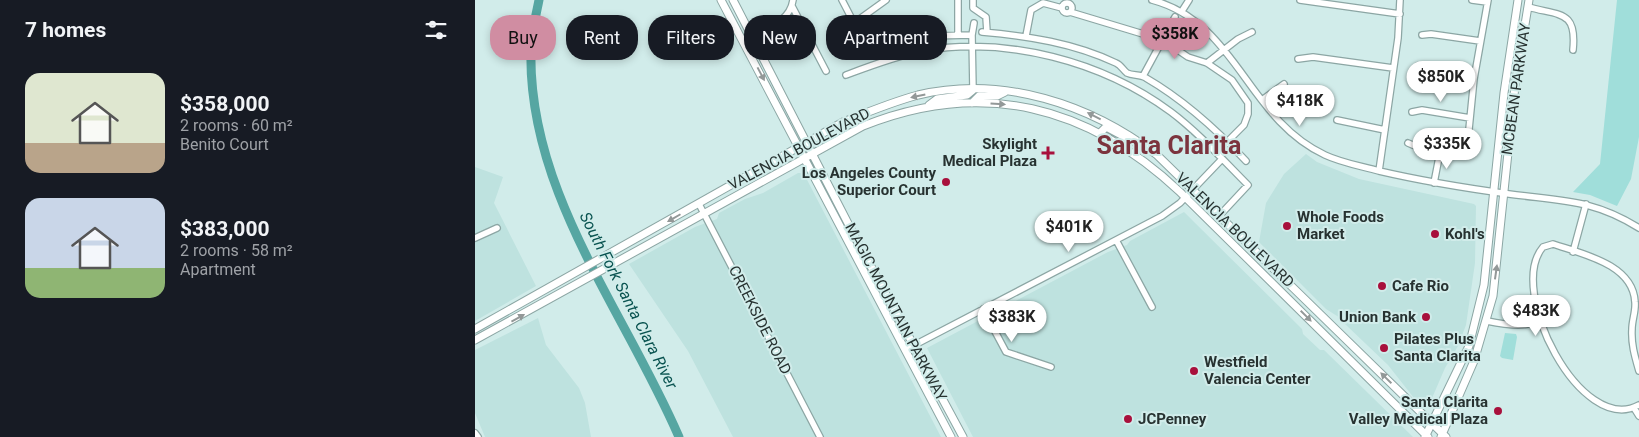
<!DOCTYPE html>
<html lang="en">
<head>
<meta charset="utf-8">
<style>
  :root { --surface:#171b24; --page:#242831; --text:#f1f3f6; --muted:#9ea1a6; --accent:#d08da2 }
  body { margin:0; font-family:Roboto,sans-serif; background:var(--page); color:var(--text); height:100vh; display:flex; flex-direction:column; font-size:19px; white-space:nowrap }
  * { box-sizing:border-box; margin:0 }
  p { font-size:16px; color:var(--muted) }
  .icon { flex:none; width:28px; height:28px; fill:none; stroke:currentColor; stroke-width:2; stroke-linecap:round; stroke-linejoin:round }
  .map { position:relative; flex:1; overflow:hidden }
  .side { display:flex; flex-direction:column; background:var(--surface); width:475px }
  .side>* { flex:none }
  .guide { position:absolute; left:15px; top:15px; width:475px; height:45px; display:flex; gap:10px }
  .price { position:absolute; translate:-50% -42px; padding:0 11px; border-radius:18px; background:#fff; color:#222; font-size:16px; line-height:32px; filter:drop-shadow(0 1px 2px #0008) }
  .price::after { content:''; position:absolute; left:50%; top:30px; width:15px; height:11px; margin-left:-8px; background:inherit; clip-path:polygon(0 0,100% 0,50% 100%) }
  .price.on { background:var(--accent); color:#111 }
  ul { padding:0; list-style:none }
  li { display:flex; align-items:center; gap:15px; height:125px; padding:0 25px }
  li span { display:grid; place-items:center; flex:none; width:140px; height:100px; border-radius:15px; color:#555 }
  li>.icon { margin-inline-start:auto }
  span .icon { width:60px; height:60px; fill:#fffc; stroke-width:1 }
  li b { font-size:21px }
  h2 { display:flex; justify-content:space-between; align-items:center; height:60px; padding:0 25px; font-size:21px }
  .tag { padding:0 18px; border-radius:20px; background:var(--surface); box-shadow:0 2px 8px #0003; font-size:18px; line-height:45px }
  .tag.on { background:var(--accent); color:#111 }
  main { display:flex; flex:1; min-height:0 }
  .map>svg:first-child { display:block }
  .built { fill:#bee2df }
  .green { fill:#a0deda }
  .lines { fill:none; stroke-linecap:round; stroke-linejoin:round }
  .river { stroke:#56a6a2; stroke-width:9 }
  .minor-casing { stroke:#8ca6a4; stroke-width:8 }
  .major-casing { stroke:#8ca6a4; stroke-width:9 }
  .minor { stroke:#fff; stroke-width:5.5 }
  .major { stroke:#fff; stroke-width:7 }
  .oneway { fill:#939898 }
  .poi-dot { fill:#a8103c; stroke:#d1ecea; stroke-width:2 }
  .labels { text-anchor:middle; stroke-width:4; stroke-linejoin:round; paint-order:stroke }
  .street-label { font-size:15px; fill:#273231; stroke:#d1ecea }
  .poi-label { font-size:15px; font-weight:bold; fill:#273231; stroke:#d1ecea; text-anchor:start }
  .water-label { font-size:16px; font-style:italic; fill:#095350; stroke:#d1ecea }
  .town-label { font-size:25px; font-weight:bold; fill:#7c343e; stroke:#d1ecea }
</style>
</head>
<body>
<main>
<section class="side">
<h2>7 homes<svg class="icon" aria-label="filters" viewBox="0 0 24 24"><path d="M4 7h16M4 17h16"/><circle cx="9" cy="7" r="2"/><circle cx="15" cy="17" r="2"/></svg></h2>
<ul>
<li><span style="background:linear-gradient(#dfe7d0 70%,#b9a48a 0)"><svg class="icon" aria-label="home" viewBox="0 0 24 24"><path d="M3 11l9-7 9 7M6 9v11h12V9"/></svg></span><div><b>$358,000</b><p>2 rooms · 60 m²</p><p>Benito Court</p></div></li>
<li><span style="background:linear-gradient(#c9d6e8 70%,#8fb573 0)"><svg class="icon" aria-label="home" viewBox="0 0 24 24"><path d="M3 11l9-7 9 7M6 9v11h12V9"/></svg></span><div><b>$383,000</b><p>2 rooms · 58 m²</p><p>Apartment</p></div></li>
</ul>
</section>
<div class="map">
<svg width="1164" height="437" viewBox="0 0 1164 437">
  <rect width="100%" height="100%" fill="#d1ecea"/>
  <path class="built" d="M 831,154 L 842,162 L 884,179 L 999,204 L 1001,206 L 1000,263 L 991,325 L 983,346 L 970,368 L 954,405 L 948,405 L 939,398 L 913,365 L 870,324 L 870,321 L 851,309 L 784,242 L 791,203 L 809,174 Z
    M 0,167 L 28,177 L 19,203 L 61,286 L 0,321 Z
    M 323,173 L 328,173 L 330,176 L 466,437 L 258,437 L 213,351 L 154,264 L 220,227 L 242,219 L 244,213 L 270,199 L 288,193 Z
    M 709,212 L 827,329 L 828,334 L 845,350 L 849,350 L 938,437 L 498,437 L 452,348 L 633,252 L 652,245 L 655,241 Z
    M 63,318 L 71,345 L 104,388 L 110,403 L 116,437 L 10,437 L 0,413 L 0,350 Z"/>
  <path class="green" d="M 1142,0 L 1164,0 L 1164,137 L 1156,179 L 1142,206 L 1115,195 L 1098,192 L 1125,164 Z
    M 1030,333 L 1041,334 L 1042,337 L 1038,360 L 1027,358 L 1025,356 Z"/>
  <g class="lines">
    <path class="river" d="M 64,0 C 61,16 56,33 56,49 C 52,192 150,311 204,437"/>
    <g class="minor-casing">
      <path id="minor" d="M 367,0 L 393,50 L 454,36 L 497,35
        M 483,0 L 483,34
        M 498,0 L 498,8 L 511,17 L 512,32
        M 677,0 C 763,23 771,118 850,155 C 867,163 886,166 904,171 C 947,181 990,188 1034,194 C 1086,201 1118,199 1164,228
        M 825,0 L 925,14
        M 997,0 L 1012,2
        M587 8a5 5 0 1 1 10 0a5 5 0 1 1-10 0Z
        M 317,6 L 351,71
        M 1053,7 C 1085,16 1102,10 1098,50
        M 707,11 L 714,0
        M 595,12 L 688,40 L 713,57 L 732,63 L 757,80 L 773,103 L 773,114 L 769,125 L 752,142
        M 379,23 L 411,0
        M 507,32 C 553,36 599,43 641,63 C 646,65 648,70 652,73 C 658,76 665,74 671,78 C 709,100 741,129 771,161
        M 947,35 L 956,34 L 1005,41
        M 277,36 C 294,27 315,21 318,0
        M 551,36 L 556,10 L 568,3 L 587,8
        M 823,59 L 838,57 L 918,68
        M 732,63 L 763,39 L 777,32
        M 943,66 L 950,70 L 999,79
        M 371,75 C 395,66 421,56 447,51 C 532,36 627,61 696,112 C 724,133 748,160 773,185 L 745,215
        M 668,76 L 700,17
        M 498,90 L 497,35 L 499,23
        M 787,100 L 809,84
        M 937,112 L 947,110 L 995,118
        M 862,120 L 910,130
        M 933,143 C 941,147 979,158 987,155 C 990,154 990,152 992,149 L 999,79 L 1013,0
        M 904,171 L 923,38 L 925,0
        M 959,183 L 965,152
        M 224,204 L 345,437
        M 0,238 L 22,228
        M 641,240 L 677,307
        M 1098,252 L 1111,204
        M 508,309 L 531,352 L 576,367
        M 1012,321 C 1045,328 1057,327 1087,311
        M 430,350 L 687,216 L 705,203 L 747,159
        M 1164,371 C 1160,357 1156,344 1157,329 C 1157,320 1161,311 1160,302 C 1158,264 1107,254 1078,244 L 1068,247 C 1031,290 1106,437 1164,405
        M 1159,408 L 1164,416
        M 0,433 L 3,437"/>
    </g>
    <g class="major-casing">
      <path id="major" d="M 246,0 L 476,437
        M 258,0 L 378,233 L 488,437
        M 497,103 L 504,96 L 522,96 L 530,92
        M 454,105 L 462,99 L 492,95 L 498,90
        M 625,133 L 631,127 L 663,144
        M 0,329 L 368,122 C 393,112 417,102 443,95 C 528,75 615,104 682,155 L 971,437
        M 0,340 L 388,126 C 507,78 614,106 705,192 L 953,437
        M 950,437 L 994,346 L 1009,285 L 1029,93 L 1043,0
        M 966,437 L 999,361 L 1018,296 L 1040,86 L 1054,0"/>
    </g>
    <use href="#minor" class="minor"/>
    <use href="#major" class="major"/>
  </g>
  <defs><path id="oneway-solid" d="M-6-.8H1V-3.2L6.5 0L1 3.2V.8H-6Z" transform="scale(1.25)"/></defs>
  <g class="oneway">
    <use href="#oneway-solid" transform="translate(286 74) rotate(62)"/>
    <use href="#oneway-solid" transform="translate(443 96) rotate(168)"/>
    <use href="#oneway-solid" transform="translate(523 104) rotate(4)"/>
    <use href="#oneway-solid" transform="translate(619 116) rotate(-153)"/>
    <use href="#oneway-solid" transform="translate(199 218) rotate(150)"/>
    <use href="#oneway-solid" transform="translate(1021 272) rotate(-82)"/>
    <use href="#oneway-solid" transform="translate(831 316) rotate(45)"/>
    <use href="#oneway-solid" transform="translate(43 318) rotate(-29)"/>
    <use href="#oneway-solid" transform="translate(911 378) rotate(-136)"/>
  </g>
  <g class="poi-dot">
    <path d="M570.5 145.5h5v5h5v5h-5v5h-5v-5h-5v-5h5z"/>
    <circle cx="471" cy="182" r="5"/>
    <circle cx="812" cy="226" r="5"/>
    <circle cx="960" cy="234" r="5"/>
    <circle cx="907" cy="286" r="5"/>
    <circle cx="951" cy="317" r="5"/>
    <circle cx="909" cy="348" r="5"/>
    <circle cx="719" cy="371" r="5"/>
    <circle cx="1023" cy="411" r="5"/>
    <circle cx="653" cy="419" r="5"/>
  </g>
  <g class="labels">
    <g class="street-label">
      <text transform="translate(1041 89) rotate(-82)" y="5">MCBEAN PARKWAY</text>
      <text transform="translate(324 149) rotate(-28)" y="5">VALENCIA BOULEVARD</text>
      <text transform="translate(760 230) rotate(44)" y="5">VALENCIA BOULEVARD</text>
      <text transform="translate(421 312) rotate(62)" y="5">MAGIC MOUNTAIN PARKWAY</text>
      <text transform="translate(285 320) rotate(63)" y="5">CREEKSIDE ROAD</text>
    </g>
    <g class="poi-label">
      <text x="562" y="149" text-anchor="end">Skylight<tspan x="562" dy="17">Medical Plaza</tspan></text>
      <text x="461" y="178" text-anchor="end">Los Angeles County<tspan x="461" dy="17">Superior Court</tspan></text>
      <text x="822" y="222">Whole Foods<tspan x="822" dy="17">Market</tspan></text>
      <text x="970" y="239">Kohl's</text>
      <text x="917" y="291">Cafe Rio</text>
      <text x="941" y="322" text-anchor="end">Union Bank</text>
      <text x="919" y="344">Pilates Plus<tspan x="919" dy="17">Santa Clarita</tspan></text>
      <text x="729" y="367">Westfield<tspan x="729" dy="17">Valencia Center</tspan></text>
      <text x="1013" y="407" text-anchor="end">Santa Clarita<tspan x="1013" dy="17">Valley Medical Plaza</tspan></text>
      <text x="663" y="424">JCPenney</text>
    </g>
    <g class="water-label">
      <text transform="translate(154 300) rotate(63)" y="6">South Fork Santa Clara River</text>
    </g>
    <g class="town-label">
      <text x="694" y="154">Santa Clarita</text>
    </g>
  </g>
</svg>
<b class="price on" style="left:700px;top:60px">$358K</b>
<b class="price" style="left:966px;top:103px">$850K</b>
<b class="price" style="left:825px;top:127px">$418K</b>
<b class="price" style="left:972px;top:170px">$335K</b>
<b class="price" style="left:594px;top:253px">$401K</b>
<b class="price" style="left:1061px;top:337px">$483K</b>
<b class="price" style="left:537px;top:343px">$383K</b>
<div class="guide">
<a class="tag on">Buy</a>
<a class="tag">Rent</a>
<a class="tag">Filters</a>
<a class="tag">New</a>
<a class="tag">Apartment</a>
</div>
</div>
</main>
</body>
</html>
